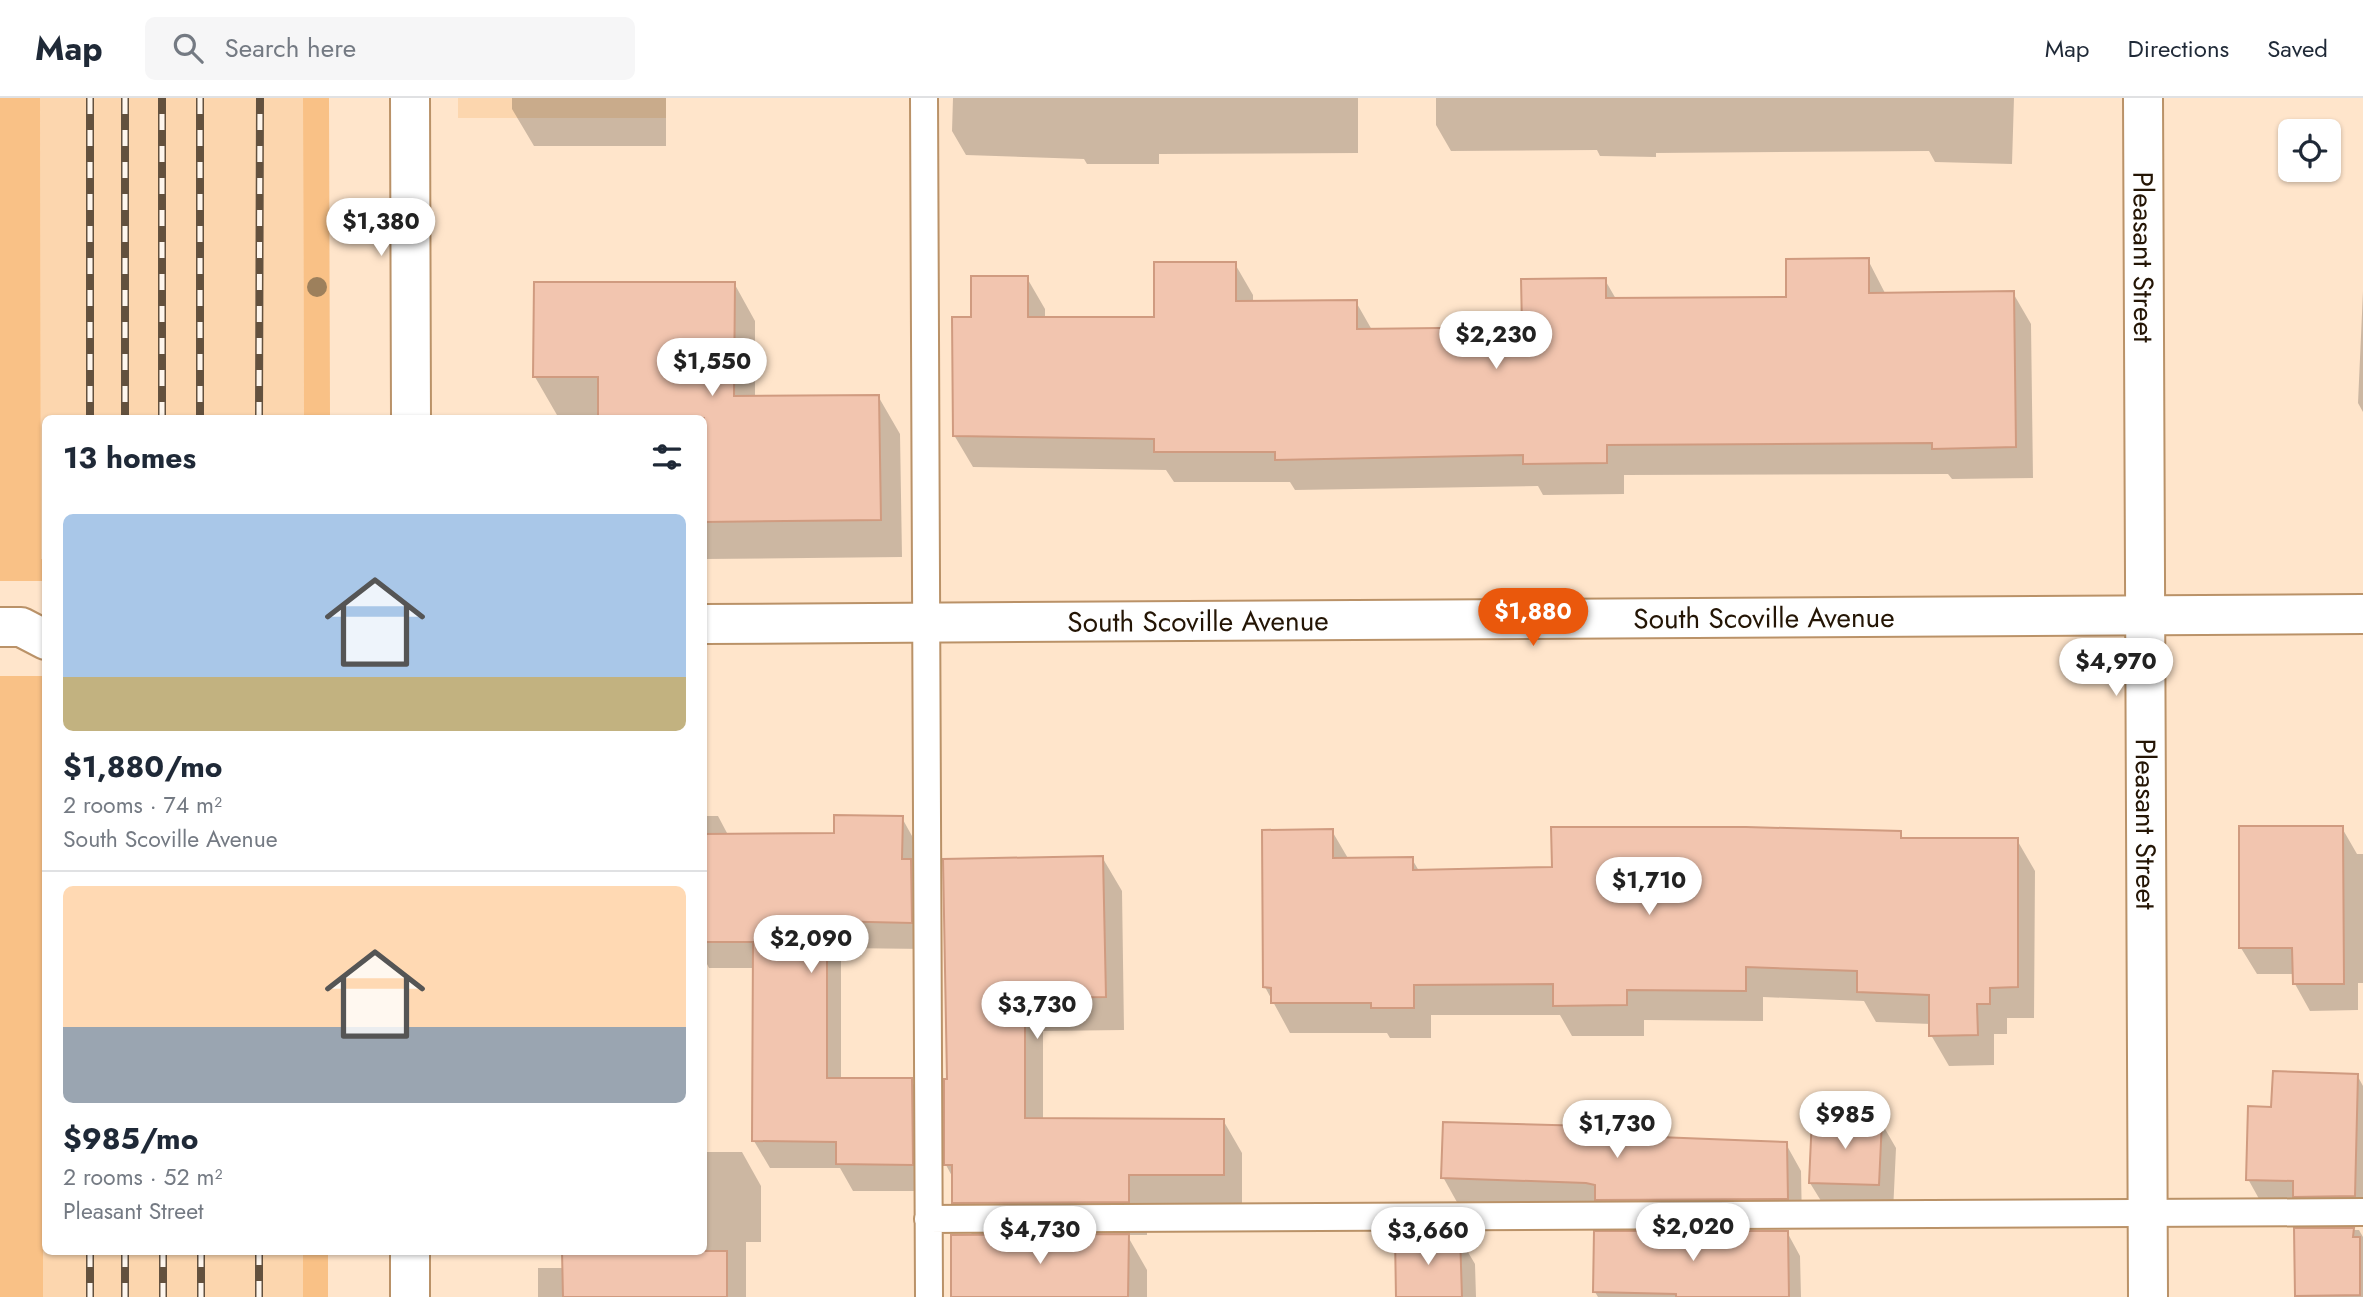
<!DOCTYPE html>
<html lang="en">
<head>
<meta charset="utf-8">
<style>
  :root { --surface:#fff; --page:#f6f6f7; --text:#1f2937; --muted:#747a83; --line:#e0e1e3; --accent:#ea580c }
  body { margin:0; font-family:Jost,sans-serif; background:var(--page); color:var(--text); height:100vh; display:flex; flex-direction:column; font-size:26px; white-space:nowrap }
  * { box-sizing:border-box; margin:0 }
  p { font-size:23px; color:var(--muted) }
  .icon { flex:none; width:38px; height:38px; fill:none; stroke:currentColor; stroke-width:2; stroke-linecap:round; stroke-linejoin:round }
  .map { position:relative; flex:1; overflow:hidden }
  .panel { position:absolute; left:42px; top:317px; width:665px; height:840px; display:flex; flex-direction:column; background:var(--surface); border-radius:10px; box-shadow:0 2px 5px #0004 }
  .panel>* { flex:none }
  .buttons { position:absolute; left:2278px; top:21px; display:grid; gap:14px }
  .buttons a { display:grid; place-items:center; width:63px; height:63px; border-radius:10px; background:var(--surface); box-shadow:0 2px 5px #0004; font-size:35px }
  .price { position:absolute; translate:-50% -60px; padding:0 16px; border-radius:24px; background:#fff; color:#222; font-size:23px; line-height:46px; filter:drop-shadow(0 2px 4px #0008) }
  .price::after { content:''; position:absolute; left:50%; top:42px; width:21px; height:16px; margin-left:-10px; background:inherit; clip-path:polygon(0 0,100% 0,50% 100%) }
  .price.on { background:var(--accent); color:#fff }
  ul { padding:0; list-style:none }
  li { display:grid; align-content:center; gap:14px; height:371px; padding:0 21px }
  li+li { border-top:2px solid var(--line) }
  li span { display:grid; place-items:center; height:217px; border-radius:10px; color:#555 }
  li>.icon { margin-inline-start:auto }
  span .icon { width:126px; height:126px; fill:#fffc; stroke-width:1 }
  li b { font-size:30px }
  h2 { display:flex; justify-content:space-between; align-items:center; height:84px; padding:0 21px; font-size:30px }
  header { display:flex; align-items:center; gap:42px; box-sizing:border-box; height:98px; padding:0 35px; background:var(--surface); border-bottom:2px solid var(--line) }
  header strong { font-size:33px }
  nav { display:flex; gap:38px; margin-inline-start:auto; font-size:24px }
  .search { width:490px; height:63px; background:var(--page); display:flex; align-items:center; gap:18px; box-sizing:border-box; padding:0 24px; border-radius:10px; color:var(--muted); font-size:26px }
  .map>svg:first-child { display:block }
  .built { fill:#fcd6ae }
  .green { fill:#f9c186 }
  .shadow { fill:#0003 }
  .building { fill:#f2c5af; stroke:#d09b80; stroke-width:2 }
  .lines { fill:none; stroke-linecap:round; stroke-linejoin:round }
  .lane-casing { stroke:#ba9268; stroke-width:30 }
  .street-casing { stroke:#ba9268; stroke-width:42 }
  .secondary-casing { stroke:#ba9268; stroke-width:42 }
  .lane { stroke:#fff; stroke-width:26 }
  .street { stroke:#fff; stroke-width:38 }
  .secondary { stroke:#fff; stroke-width:38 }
  .rail-casing { stroke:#63513e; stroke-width:8 }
  .rail { stroke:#fef6ed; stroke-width:5; stroke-dasharray:16; stroke-linecap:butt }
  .tree { fill:#9d805c }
  .labels { text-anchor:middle; stroke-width:5; stroke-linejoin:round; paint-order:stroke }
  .street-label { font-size:28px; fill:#241505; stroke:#fef6ed }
</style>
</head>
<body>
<header>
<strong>Map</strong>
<div class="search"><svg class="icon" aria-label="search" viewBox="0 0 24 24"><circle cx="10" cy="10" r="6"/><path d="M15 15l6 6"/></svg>Search here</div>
<nav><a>Map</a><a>Directions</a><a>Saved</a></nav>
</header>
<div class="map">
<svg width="2363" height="1199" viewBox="0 0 2363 1199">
  <rect width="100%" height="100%" fill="#ffe5cb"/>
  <path class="built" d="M 40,0 L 303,0 L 304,320 L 46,320 L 45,461 L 41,461 Z
    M 458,0 L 666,0 L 666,20 L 458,20 Z
    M 43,604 L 45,604 L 46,1153 L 303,1153 L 303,1199 L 43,1199 Z"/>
  <path class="green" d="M 0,0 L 40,0 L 41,461 L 45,461 L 45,483 L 0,483 Z
    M 303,0 L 329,0 L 330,320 L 304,320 Z
    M 0,578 L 45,578 L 45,604 L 43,604 L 43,1199 L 0,1199 Z
    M 303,1153 L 328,1153 L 328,1199 L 303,1199 Z"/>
  <path class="shadow" d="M 512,0 L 666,0 L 666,48 L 534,48 L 512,11 Z
    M 953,0 L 1358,0 L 1358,55 L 1159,56 L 1159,66 L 1087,66 L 1084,61 L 966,57 L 952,33 Z
    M 1436,0 L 2014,0 L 2012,66 L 1935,64 L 1929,53 L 1656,55 L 1656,59 L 1600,58 L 1597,52 L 1451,53 L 1436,27 Z
    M 1868,162 L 1886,197 L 2013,195 L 2031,226 L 2033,380 L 1952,381 L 1948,376 L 1624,377 L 1624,396 L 1543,397 L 1538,388 L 1295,392 L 1290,384 L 1174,384 L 1166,372 L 973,369 L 954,337 L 973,220 L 1027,180 L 1045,211 L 1045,221 L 1156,221 L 1235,166 L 1253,197 L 1253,205 L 1356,204 L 1372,232 L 1524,230 L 1605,182 L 1616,201 L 1788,201 Z
    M 536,185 L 734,185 L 755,223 L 755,299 L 878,298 L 900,336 L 902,459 L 704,461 L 704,320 L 600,320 L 600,317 L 557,317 L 535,279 Z
    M 2363,193 L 2363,314 L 2358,305 Z
    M 704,718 L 718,718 L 727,735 L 740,735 L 742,738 L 836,736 L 902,720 L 917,747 L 926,851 L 841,850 L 841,982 L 911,982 L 927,1009 L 927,1093 L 853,1093 L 840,1070 L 770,1070 L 754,1043 L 755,870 L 709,870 L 704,860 Z
    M 2342,730 L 2357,756 L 2363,756 L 2363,885 L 2358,885 L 2358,912 L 2310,913 L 2295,886 L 2294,876 L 2257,876 L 2241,850 Z
    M 1332,733 L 1349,762 L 1412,761 L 1419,773 L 1553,771 L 1900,735 L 1904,742 L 2017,742 L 2035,773 L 2034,920 L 2007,920 L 2007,936 L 1994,936 L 1994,967 L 1949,968 L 1931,937 L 1931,926 L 1876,924 L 1864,903 L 1763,899 L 1763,923 L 1644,922 L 1644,938 L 1572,938 L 1560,917 L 1431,917 L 1431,940 L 1390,940 L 1387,935 L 1290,935 L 1265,889 Z
    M 1102,759 L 1122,793 L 1124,932 L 1043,933 L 1043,1022 L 1223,1022 L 1242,1055 L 1242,1109 L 1147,1110 L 1147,1137 L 1127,1137 L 1147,1172 L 1147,1199 L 952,1199 L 973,1138 L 953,1105 L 953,1080 L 946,1067 L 949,982 Z
    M 2357,977 L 2363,988 L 2363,1125 L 2263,1108 L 2248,1081 L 2273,1011 Z
    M 1658,1020 L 1670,1041 L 1786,1046 L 1801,1073 L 1802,1127 L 1458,1106 L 1443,1079 Z
    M 1881,1024 L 1896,1050 L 1893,1114 L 1826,1111 L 1810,1085 Z
    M 704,1054 L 742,1054 L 761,1088 L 761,1144 L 746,1144 L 746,1199 L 538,1199 L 538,1170 L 564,1170 L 704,1153 Z
    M 2296,1132 L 2359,1132 L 2363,1139 L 2363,1199 L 2298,1199 Z
    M 1787,1134 L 1800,1158 L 1801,1199 L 1598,1199 L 1595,1194 Z
    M 1459,1139 L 1475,1166 L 1476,1199 L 1397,1199 Z"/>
  <path class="building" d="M 1869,160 L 1869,195 L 2014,193 L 2016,349 L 1932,351 L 1932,345 L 1607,347 L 1607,365 L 1523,366 L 1523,357 L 1275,362 L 1275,354 L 1154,354 L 1154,341 L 953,338 L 952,219 L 971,219 L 971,178 L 1028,178 L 1028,219 L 1154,219 L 1154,164 L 1236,164 L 1236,203 L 1357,202 L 1357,231 L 1522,229 L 1521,181 L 1606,180 L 1606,200 L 1786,199 L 1786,161 Z
    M 534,184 L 735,184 L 734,298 L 879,297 L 881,422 L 704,424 L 704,320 L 598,320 L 598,279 L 533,279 Z
    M 834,717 L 903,718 L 902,761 L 911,761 L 912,825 L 827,823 L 827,980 L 912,980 L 913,1067 L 836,1066 L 836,1044 L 752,1043 L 753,844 L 704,844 L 704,736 L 834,735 Z
    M 2239,728 L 2343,728 L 2344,886 L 2293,886 L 2292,850 L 2239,850 Z
    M 1551,729 L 1746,729 L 1901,733 L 1901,740 L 2018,740 L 2018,889 L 1990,890 L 1990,906 L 1977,906 L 1978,937 L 1929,938 L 1929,897 L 1857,894 L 1857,873 L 1746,869 L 1746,893 L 1627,892 L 1627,907 L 1553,908 L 1553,886 L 1414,887 L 1414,910 L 1371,910 L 1371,905 L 1271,905 L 1271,890 L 1263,889 L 1262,732 L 1333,731 L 1333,760 L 1413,759 L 1413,772 L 1552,769 Z
    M 1103,758 L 1106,899 L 1025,900 L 1025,1020 L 1224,1021 L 1224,1077 L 1129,1077 L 1129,1104 L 952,1105 L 952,1067 L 944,1067 L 944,981 L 947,981 L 943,761 Z
    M 2273,973 L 2358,976 L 2355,1098 L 2293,1099 L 2293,1083 L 2246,1082 L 2248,1008 L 2271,1009 Z
    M 1590,1015 L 1659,1019 L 1658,1039 L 1787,1044 L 1788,1101 L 1595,1102 L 1595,1087 L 1586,1085 L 1441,1080 L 1443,1024 L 1589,1028 Z
    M 1812,1019 L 1882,1022 L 1879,1087 L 1809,1085 Z
    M 2294,1130 L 2354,1130 L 2353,1139 L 2360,1139 L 2360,1197 L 2295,1198 Z
    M 1594,1133 L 1788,1133 L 1789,1199 L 1676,1199 L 1676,1196 L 1593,1194 Z
    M 1129,1136 L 1128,1199 L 951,1199 L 951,1137 Z
    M 1460,1137 L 1462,1199 L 1396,1199 L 1395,1139 Z
    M 562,1153 L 727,1153 L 727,1199 L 563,1199 Z"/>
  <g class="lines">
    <g class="lane-casing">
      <path id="lane" d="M 924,0 L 929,1199
        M 928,1121 L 2363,1114"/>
    </g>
    <g class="street-casing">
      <g id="street">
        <path id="s1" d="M 2143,0 L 2148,1199"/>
        <path id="s2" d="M 704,526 L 2363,516"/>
        <path d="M 0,529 L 21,529 L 46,542"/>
      </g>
    </g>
    <g class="secondary-casing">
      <path id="secondary" d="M 410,0 L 411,320
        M 410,1199 L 410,1153"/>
    </g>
    <use href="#lane" class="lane"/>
    <use href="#street" class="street"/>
    <use href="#secondary" class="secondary"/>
    <g class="rail-casing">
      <path id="rail" d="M 90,0 L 90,320
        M 125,0 L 125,320
        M 200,0 L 200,320
        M 162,320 L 162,0
        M 259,320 L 260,0
        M 90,1153 L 90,1199
        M 125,1153 L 125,1199
        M 163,1153 L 163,1199
        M 201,1153 L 201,1199
        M 259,1199 L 259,1153"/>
    </g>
    <use href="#rail" class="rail"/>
  </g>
  <circle class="tree" cx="317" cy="189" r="10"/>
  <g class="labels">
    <g class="street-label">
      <text dy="10" stroke="none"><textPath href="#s1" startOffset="159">Pleasant Street</textPath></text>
      <text dy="10" stroke="none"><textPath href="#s2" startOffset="1060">South Scoville Avenue</textPath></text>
      <text dy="10" stroke="none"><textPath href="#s2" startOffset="494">South Scoville Avenue</textPath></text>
      <text dy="10" stroke="none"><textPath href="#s1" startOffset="726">Pleasant Street</textPath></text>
    </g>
  </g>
</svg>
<div class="buttons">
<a><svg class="icon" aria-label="locate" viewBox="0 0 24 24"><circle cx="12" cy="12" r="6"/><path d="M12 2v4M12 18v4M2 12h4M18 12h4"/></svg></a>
</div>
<b class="price" style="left:381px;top:160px">$1,380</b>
<b class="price" style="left:1496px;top:273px">$2,230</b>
<b class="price" style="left:712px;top:300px">$1,550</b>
<b class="price on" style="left:1533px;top:550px">$1,880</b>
<b class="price" style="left:2116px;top:600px">$4,970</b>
<b class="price" style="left:1649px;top:819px">$1,710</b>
<b class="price" style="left:811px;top:877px">$2,090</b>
<b class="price" style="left:1037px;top:943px">$3,730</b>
<b class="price" style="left:1845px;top:1053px">$985</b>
<b class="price" style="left:1617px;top:1062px">$1,730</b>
<b class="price" style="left:1693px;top:1165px">$2,020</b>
<b class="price" style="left:1040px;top:1168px">$4,730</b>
<b class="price" style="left:1428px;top:1169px">$3,660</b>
<section class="panel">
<h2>13 homes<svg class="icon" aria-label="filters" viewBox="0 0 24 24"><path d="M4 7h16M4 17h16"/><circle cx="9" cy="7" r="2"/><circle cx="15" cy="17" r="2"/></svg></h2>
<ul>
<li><span style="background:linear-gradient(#a9c7e8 75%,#c2b280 0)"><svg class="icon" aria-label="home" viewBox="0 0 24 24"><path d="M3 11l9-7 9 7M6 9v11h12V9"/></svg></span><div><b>$1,880/mo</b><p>2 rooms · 74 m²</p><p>South Scoville Avenue</p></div></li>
<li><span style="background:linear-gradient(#ffd9b3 65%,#9aa5b1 0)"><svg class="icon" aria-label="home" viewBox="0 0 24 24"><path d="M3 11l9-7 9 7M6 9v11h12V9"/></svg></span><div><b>$985/mo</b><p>2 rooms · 52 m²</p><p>Pleasant Street</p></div></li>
</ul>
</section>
</div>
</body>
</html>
